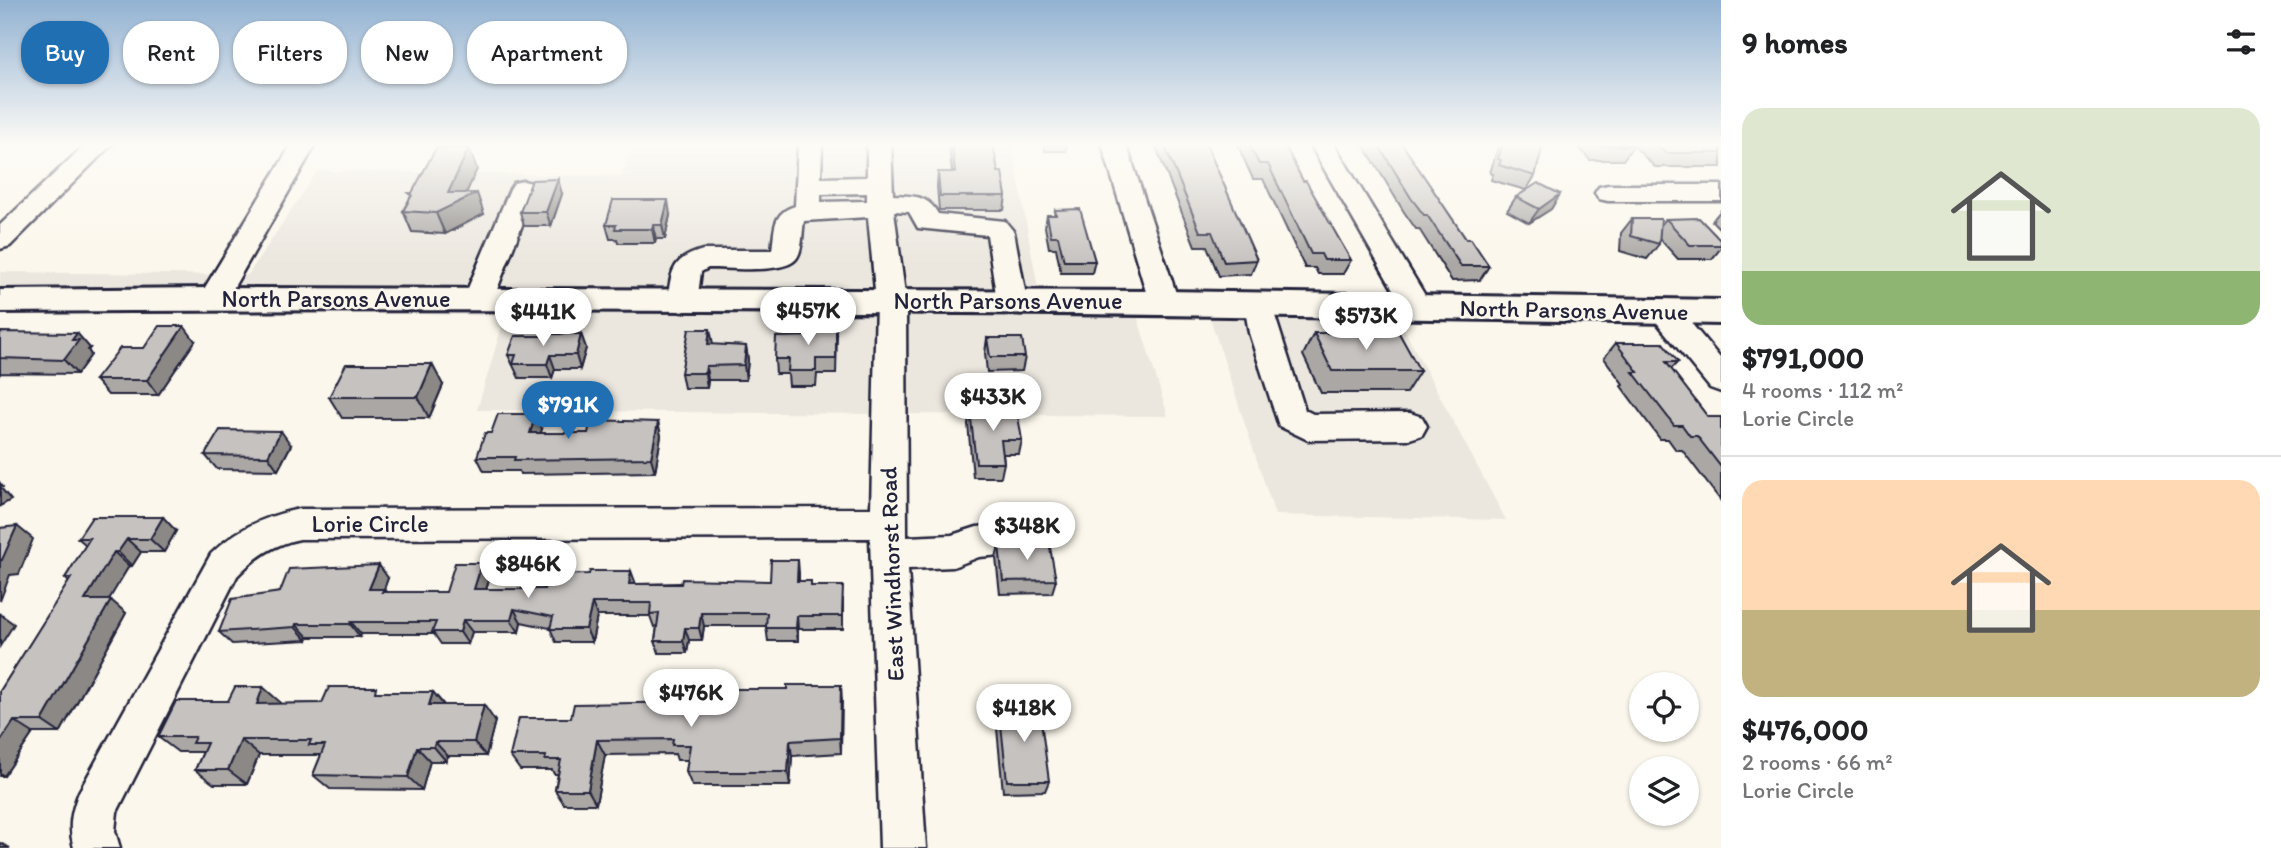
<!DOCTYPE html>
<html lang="en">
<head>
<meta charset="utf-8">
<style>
  :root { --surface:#fff; --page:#f6f6f6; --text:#202124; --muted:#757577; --line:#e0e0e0; --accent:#1f6fb2 }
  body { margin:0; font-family:Itim,sans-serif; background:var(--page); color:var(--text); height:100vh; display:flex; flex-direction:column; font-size:26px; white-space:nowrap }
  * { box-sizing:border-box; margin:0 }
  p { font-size:23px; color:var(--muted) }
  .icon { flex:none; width:38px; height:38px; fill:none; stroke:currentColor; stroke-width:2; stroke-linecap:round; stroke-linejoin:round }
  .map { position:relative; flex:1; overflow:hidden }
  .panel { display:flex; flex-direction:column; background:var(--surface); width:560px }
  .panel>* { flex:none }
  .top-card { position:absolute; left:21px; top:21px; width:665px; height:63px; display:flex; gap:14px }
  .controls { position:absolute; left:1629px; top:672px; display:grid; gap:14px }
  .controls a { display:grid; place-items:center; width:70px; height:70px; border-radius:50%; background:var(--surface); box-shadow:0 2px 5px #0004; font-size:35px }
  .price { position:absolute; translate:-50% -60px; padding:0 16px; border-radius:24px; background:#fff; color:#222; font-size:23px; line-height:46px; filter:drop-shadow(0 2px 4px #0008) }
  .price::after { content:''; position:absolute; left:50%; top:42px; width:21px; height:16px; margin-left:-10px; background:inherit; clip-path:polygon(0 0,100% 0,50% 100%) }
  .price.current { background:var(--accent); color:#fff }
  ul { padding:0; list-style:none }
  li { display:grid; align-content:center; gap:14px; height:371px; padding:0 21px }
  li+li { border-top:2px solid var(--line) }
  li span { display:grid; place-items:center; height:217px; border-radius:21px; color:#555 }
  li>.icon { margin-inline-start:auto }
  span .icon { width:126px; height:126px; fill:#fffc; stroke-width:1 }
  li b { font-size:30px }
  h2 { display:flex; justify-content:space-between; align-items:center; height:84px; padding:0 21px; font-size:30px }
  .pill { padding:0 24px; border-radius:28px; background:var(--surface); box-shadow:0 2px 5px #0004; font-size:24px; line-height:63px }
  .pill.current { background:var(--accent); color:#fff }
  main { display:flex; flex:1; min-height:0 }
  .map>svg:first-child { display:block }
  .built { fill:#ebe7df }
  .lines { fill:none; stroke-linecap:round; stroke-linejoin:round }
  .minor-casing { stroke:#22223b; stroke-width:5 }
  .major-casing { stroke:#22223b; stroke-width:6 }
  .minor { fill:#fbf7ec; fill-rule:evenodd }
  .major { fill:#fbf7ec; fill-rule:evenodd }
  .wall { fill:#aaa7a5; stroke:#22223b; stroke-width:2 }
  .shaded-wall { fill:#8b8886; stroke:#22223b; stroke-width:2 }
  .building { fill:#c6c2c0; stroke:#22223b; stroke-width:2 }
  .labels { text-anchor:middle; stroke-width:5; stroke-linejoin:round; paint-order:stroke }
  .street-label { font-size:24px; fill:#22223b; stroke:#fbf7ec }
</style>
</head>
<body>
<main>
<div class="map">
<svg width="1721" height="848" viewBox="0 0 1721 848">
  <rect width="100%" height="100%" fill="#fbf7ec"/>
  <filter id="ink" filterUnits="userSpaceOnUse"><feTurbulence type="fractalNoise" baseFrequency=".0143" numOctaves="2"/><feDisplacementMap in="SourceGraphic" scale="14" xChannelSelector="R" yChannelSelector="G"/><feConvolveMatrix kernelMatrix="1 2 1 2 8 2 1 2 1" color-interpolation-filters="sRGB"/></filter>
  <g filter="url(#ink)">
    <path class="built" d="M 634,144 L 868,144 L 877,293 L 0,294 L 0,272 L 248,275 L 317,171 L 622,176 Z
      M 889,144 L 1012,144 L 1039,294 L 902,293 L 891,208 Z
      M 145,307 L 878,308 L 875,414 L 477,410 L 505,316 Z
      M 903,308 L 1135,309 L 1168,416 L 903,414 Z
      M 1210,318 L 1398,318 L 1506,520 L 1275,515 Z"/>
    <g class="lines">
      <g class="minor-casing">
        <path id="minor" d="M 86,144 L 112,144 L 10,246 L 0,249 L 0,225 Z
          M 292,144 L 316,144 L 223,306 L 213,309 L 203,306 L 198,299 Z
          M 798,144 L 822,144 L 821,178 L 867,177 L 867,144 L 891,144 L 893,195 C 913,196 928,195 938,214 L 1005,221 L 1014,232 L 1027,301 L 1022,308 L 1012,311 L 1002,308 L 997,301 L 987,235 L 918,228 L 909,212 L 894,211 L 906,301 L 907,537 L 952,535 L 977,527 L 1035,522 L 1048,526 L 1053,537 L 1048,548 L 1035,552 L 979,557 L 953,567 L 908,569 L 926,848 L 880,848 L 870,538 L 300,539 C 274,544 255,557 237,576 L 117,812 L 115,831 L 120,848 L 74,848 C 68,827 71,812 79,792 L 211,554 C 236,529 265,516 300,509 L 871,508 L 876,301 L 868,217 L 804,221 C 802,231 803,251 796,259 C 784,274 728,268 708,268 L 701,272 L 697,302 L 692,309 L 682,312 L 672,309 L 667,302 C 672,272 670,259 703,250 L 772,250 C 775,229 772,213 795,206 ZM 867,193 L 867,201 L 821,202 L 821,194 Z
          M 1102,144 L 1126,144 L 1179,302 L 1174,309 L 1164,312 L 1154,309 L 1149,302 Z
          M 1310,144 L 1334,144 L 1432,307 L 1427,314 L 1417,317 L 1407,314 Z
          M 523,181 L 532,183 L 536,189 L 493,300 L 488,307 L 478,310 L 468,307 L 463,300 L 510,189 L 514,183 Z
          M 1608,185 L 1721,185 L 1721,201 L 1608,201 L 1599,199 L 1595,193 L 1599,187 Z
          M 1259,294 L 1269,297 L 1305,410 L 1313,414 L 1410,413 L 1422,417 L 1427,426 L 1422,435 L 1410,439 L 1308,440 L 1279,426 L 1249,333 L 1244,304 L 1249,297 Z
          M 1665,302 L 1676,305 L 1721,359 L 1721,392 L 1710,388 L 1654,319 L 1650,312 L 1654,305 Z"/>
      </g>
      <g class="major-casing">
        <path id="major" d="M 213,288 L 1164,291 L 1721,300 L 1721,324 C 1147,313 574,307 0,312 L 0,290 Z"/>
      </g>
      <use href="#minor" class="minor"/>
      <use href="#major" class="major"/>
    </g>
    <path class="wall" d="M 949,144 L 993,144 L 998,172 L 1006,196 L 1004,210 L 939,210 L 937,186 L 938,172 L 952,172 Z
      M 1044,144 L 1067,144 L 1066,151 L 1045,151 Z
      M 1155,144 L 1206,144 L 1257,260 L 1251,274 L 1219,276 L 1207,246 L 1195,246 L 1161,160 Z
      M 1237,144 L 1284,144 L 1303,181 L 1351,260 L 1343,274 L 1318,274 L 1315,268 L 1305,268 L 1263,179 L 1253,179 Z
      M 1363,144 L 1402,144 L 1466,239 L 1489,266 L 1480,280 L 1452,281 L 1419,229 L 1416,229 L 1404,212 Z
      M 1499,144 L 1543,144 L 1535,176 L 1526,190 L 1491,180 L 1493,174 L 1490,173 Z
      M 1576,144 L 1632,144 L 1633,146 L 1623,160 L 1590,160 Z
      M 1632,144 L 1721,144 L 1721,167 L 1655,167 Z
      M 477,169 L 466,193 L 484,214 L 445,234 L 412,232 L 403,211 L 411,196 L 409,193 L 412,193 Z
      M 562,194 L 551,226 L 524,226 L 520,212 Z
      M 1560,194 L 1551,209 L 1529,223 L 1507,211 L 1516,197 Z
      M 1055,210 L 1095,261 L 1092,273 L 1061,273 L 1056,248 L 1049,248 L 1045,227 L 1047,215 L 1054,215 Z
      M 1721,210 L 1721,230 L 1712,221 Z
      M 670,215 L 665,239 L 656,239 L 655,243 L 618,243 L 617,239 L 610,239 L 606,225 Z
      M 1632,219 L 1660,226 L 1666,219 L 1721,241 L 1721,248 L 1712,259 L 1678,259 L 1659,238 L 1659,244 L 1647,259 L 1620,251 L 1621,233 Z
      M 0,332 L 90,348 L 88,350 L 91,355 L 77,374 L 1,373 L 0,374 Z
      M 1314,333 L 1420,371 L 1406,393 L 1321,393 L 1303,355 Z
      M 581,334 L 586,348 L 580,369 L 555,369 L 552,378 L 519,378 L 508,355 L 548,336 Z
      M 837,336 L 836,374 L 817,374 L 816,386 L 789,386 L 788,374 L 776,374 L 775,359 Z
      M 987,338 L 1025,357 L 1022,371 L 987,372 L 985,353 Z
      M 195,341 L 158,395 L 108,395 L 95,380 L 144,348 Z
      M 1616,343 L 1678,362 L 1671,369 L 1708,417 L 1721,417 L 1721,501 L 1682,450 L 1676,450 L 1668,439 L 1660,439 L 1621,386 L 1623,384 L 1604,358 Z
      M 712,345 L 746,346 L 748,360 L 746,380 L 708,380 L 707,388 L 684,388 L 681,373 Z
      M 443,385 L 429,418 L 342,418 L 329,397 Z
      M 970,410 L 1022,440 L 1019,454 L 1003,454 L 1004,463 L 1001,477 L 973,477 L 968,424 Z
      M 658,422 L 661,436 L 655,472 L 520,474 L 519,471 L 484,471 L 477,457 L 542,429 L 540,433 L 588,433 Z
      M 291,445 L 278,470 L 217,469 L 205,455 Z
      M 176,531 L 164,552 L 141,552 L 132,566 L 129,566 L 108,600 L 126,613 L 60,733 L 33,733 L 4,776 L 0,776 L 0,691 L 69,582 L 65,578 L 86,545 L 78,538 Z
      M 999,545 L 1056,580 L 1052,593 L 1000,594 L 996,558 Z
      M 482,563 L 490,577 L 486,589 L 544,589 L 589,574 L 631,571 L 635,584 L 770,581 L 799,573 L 799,581 L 843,599 L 843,629 L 798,629 L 798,641 L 768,641 L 766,626 L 704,626 L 702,640 L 689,640 L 687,653 L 659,653 L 655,641 L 657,626 L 654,627 L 650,616 L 597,616 L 592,642 L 556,642 L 550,628 L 521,622 L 519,632 L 472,632 L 468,644 L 441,644 L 434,634 L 361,634 L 360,637 L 308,637 L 307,640 L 232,644 L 219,632 L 280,592 L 388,578 L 384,589 L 386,592 L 446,592 Z
      M 841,685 L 841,753 L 792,756 L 790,786 L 692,786 L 686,772 L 688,760 L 677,760 L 675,754 L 605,755 L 596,804 L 564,804 L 555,790 L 558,774 L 554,774 L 552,770 L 520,770 L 510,756 L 571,718 L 699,702 L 734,689 L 787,689 Z
      M 380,692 L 433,692 L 444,705 L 495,721 L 486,756 L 448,756 L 446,761 L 430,761 L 422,790 L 330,789 L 313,775 L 321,755 L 259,755 L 247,784 L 214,784 L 195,770 L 203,752 L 178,752 L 158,737 L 228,701 L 280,702 L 280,704 L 322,703 Z
      M 999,706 L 1049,781 L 1045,791 L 1003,792 L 996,718 Z"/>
    <path class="shaded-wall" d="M 469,148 L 477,169 L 463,200 L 477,193 L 484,214 L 445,234 L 436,213 L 448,193 Z
      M 558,179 L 562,194 L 551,226 L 546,212 Z
      M 1560,194 L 1551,209 L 1529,223 L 1539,209 Z
      M 668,200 L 670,215 L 665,239 L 662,225 Z
      M 653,225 L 656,239 L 655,243 L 652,229 Z
      M 184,326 L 195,341 L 158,395 L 147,380 Z
      M 710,329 L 713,344 L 711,359 L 708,344 Z
      M 77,333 L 90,348 L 88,350 L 91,355 L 77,374 L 64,360 L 72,340 Z
      M 581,334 L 586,348 L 580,369 L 576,355 Z
      M 746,346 L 748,360 L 746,380 L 744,365 Z
      M 550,355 L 555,369 L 552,378 L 547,364 Z
      M 432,364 L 443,385 L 429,418 L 418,397 Z
      M 706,366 L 708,380 L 707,388 L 705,373 Z
      M 536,414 L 542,429 L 536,447 L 530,433 Z
      M 658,422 L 661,436 L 655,472 L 651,458 Z
      M 281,431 L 291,445 L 278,470 L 268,456 Z
      M 0,483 L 3,487 L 1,488 L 11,500 L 0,506 Z
      M 163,517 L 176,531 L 164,552 L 150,539 Z
      M 17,526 L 33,539 L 19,574 L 10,575 L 0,601 L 0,561 Z
      M 127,539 L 141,552 L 132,566 L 118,552 Z
      M 114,552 L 129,566 L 101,613 L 85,600 Z
      M 798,560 L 799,573 L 798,594 L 797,581 Z
      M 482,563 L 490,577 L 482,602 L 474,589 Z
      M 379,565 L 388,578 L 384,589 L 393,602 L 369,589 Z
      M 631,571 L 636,584 L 629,584 Z
      M 111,600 L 126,613 L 60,733 L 42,721 Z
      M 592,603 L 597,616 L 592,642 L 586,629 Z
      M 514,609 L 521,622 L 519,632 L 511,620 Z
      M 701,613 L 704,626 L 702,640 L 699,628 Z
      M 0,614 L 14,624 L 0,646 Z
      M 797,616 L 798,629 L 798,641 L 796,628 Z
      M 463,620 L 472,632 L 468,644 L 460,632 Z
      M 351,622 L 361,634 L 360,637 L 350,624 Z
      M 296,624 L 308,637 L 307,640 L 295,627 Z
      M 685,628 L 689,640 L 687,653 L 683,641 Z
      M 841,685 L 842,701 L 841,753 L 840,738 Z
      M 263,687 L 280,702 L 274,720 L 257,704 Z
      M 433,692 L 445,707 L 429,705 Z
      M 484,705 L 495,721 L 486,756 L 474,742 Z
      M 14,721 L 33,733 L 4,776 L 0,773 L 0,742 Z
      M 241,740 L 259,755 L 247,784 L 228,770 Z
      M 597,740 L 605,755 L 596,804 L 588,790 Z
      M 790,741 L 792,756 L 790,786 L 788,772 Z
      M 435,742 L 448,756 L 446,761 L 434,747 Z
      M 417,747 L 430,761 L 422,790 L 408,777 Z
      M 0,843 L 10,848 L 0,848 Z"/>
    <path class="building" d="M 952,144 L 993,144 L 998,172 L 1002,172 L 1006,196 L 940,196 L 938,172 L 955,172 Z
      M 1164,144 L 1206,144 L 1257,260 L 1224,262 L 1212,232 L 1200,232 Z
      M 1249,144 L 1284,144 L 1303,181 L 1306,181 L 1351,260 L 1324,260 L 1321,254 L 1311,254 L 1268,164 L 1259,164 Z
      M 1378,144 L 1402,144 L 1466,239 L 1471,239 L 1489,266 L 1461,266 L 1427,215 L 1424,215 L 1411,198 Z
      M 1503,144 L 1543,144 L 1535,176 L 1499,165 L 1501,160 L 1498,159 Z
      M 1598,144 L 1632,144 L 1633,146 L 1599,146 Z
      M 1656,144 L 1721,144 L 1721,153 L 1665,153 Z
      M 436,148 L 469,148 L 448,193 L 477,193 L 436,213 L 403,211 L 412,195 L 409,193 L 412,193 Z
      M 558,179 L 546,212 L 520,212 L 532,180 Z
      M 1538,183 L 1560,194 L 1539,209 L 1516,197 Z
      M 613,200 L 668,200 L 662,225 L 653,225 L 652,229 L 615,229 L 616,225 L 606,225 Z
      M 1080,209 L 1095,261 L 1064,261 L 1058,236 L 1051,236 L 1047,215 L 1056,215 L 1055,210 Z
      M 1699,218 L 1721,241 L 1721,245 L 1690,245 L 1666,219 Z
      M 1632,219 L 1661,219 L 1659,244 L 1631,236 Z
      M 815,321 L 836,321 L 836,359 L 816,359 L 816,371 L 788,371 L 789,359 L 775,359 L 776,337 L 814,336 Z
      M 159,326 L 184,326 L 147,380 L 95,380 L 120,348 L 144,348 Z
      M 689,329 L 710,329 L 708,344 L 746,346 L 744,365 L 706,366 L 705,373 L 681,373 Z
      M 0,332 L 77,333 L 72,340 L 79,340 L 64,360 L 0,358 Z
      M 1314,333 L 1399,333 L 1420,371 L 1332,371 Z
      M 549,334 L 581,334 L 576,355 L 550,355 L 547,364 L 513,364 L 516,355 L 508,355 L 515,336 L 548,336 Z
      M 987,338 L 1022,338 L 1025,357 L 990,357 Z
      M 1616,343 L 1663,343 L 1678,362 L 1666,362 L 1708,417 L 1721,417 L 1721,467 L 1697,436 L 1690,436 L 1682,425 L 1674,425 L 1633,372 L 1638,372 Z
      M 346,364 L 432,364 L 418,397 L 329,397 Z
      M 970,410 L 1017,410 L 1022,440 L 1001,440 L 1004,463 L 976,463 Z
      M 498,414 L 536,414 L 530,433 L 588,433 L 591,420 L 658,422 L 651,458 L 514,460 L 515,457 L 477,457 L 485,433 L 491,433 Z
      M 220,430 L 281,431 L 268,456 L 205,455 Z
      M 92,517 L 163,517 L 150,539 L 127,539 L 118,552 L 114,552 L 85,600 L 111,600 L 42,721 L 14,721 L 0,742 L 0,691 L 71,578 L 65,578 L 90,538 L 78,538 Z
      M 17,526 L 2,560 L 0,561 L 0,528 Z
      M 1049,542 L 1056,580 L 1003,581 L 999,545 Z
      M 771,560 L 798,560 L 797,581 L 811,581 L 811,586 L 843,586 L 842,616 L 797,616 L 796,628 L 766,628 L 767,613 L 701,613 L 699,628 L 685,628 L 683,641 L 655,641 L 659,613 L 650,614 L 651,603 L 592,603 L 586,629 L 550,629 L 553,617 L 514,609 L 511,620 L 463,620 L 460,632 L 432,632 L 436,622 L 351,622 L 350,624 L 296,624 L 295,627 L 219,632 L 232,599 L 280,592 L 289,569 L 379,565 L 369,589 L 384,589 L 382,592 L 446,592 L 455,563 L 482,563 L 474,589 L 544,589 L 547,575 L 589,574 L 590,571 L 631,571 L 629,584 L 681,584 L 682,579 L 770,581 Z
      M 702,681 L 732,681 L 731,689 L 787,689 L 787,685 L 841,685 L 840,738 L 790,741 L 788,772 L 686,772 L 690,745 L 672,745 L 673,739 L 597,740 L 588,790 L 555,790 L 561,760 L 545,760 L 546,756 L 510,756 L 519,718 L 571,718 L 574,704 L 699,702 Z
      M 235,687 L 263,687 L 257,704 L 322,703 L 329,687 L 376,687 L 375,692 L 433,692 L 429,705 L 484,705 L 474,742 L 435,742 L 434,747 L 417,747 L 408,777 L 313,775 L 325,745 L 309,745 L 311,740 L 241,740 L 228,770 L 195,770 L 207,743 L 192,743 L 195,737 L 158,737 L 176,701 L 228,701 Z
      M 999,706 L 1039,706 L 1049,781 L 1007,781 Z"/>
  </g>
  <linearGradient id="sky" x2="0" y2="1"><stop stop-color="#92b2d2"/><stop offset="0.55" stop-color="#fdfbf6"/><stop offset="1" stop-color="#fdfbf6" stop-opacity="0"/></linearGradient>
  <rect width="1721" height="263" fill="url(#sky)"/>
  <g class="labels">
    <g class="street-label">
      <text x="336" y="307">North Parsons Avenue</text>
      <text x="1008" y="309">North Parsons Avenue</text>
      <text transform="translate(1574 310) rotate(1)" y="8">North Parsons Avenue</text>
      <text x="370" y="532">Lorie Circle</text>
      <text transform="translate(892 574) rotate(-92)" y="8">East Windhorst Road</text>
    </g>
  </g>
</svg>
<div class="controls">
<a><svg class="icon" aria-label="locate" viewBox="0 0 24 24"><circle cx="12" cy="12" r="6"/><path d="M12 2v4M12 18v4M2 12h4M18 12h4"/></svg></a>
<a><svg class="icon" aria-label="layers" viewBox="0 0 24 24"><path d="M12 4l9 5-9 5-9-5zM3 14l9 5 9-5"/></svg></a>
</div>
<b class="price" style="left:808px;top:347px">$457K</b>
<b class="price" style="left:543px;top:348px">$441K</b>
<b class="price" style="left:1366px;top:352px">$573K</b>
<b class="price" style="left:993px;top:433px">$433K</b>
<b class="price current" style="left:568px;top:441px">$791K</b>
<b class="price" style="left:1027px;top:562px">$348K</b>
<b class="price" style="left:528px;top:600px">$846K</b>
<b class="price" style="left:691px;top:729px">$476K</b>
<b class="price" style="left:1024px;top:744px">$418K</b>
<div class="top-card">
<a class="pill current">Buy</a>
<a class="pill">Rent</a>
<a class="pill">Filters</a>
<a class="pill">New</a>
<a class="pill">Apartment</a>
</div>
</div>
<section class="panel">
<h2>9 homes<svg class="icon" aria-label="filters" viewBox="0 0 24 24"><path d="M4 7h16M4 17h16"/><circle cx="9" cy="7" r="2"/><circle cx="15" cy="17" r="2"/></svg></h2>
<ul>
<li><span style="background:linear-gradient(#dfe7d0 75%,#8fb573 0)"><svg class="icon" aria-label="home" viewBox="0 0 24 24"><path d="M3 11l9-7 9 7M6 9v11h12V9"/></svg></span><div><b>$791,000</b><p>4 rooms · 112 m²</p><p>Lorie Circle</p></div></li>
<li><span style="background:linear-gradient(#ffd9b3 60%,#c2b280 0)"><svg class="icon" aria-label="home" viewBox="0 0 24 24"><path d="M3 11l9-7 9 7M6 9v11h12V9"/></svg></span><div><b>$476,000</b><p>2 rooms · 66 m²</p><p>Lorie Circle</p></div></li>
</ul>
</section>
</main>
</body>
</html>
